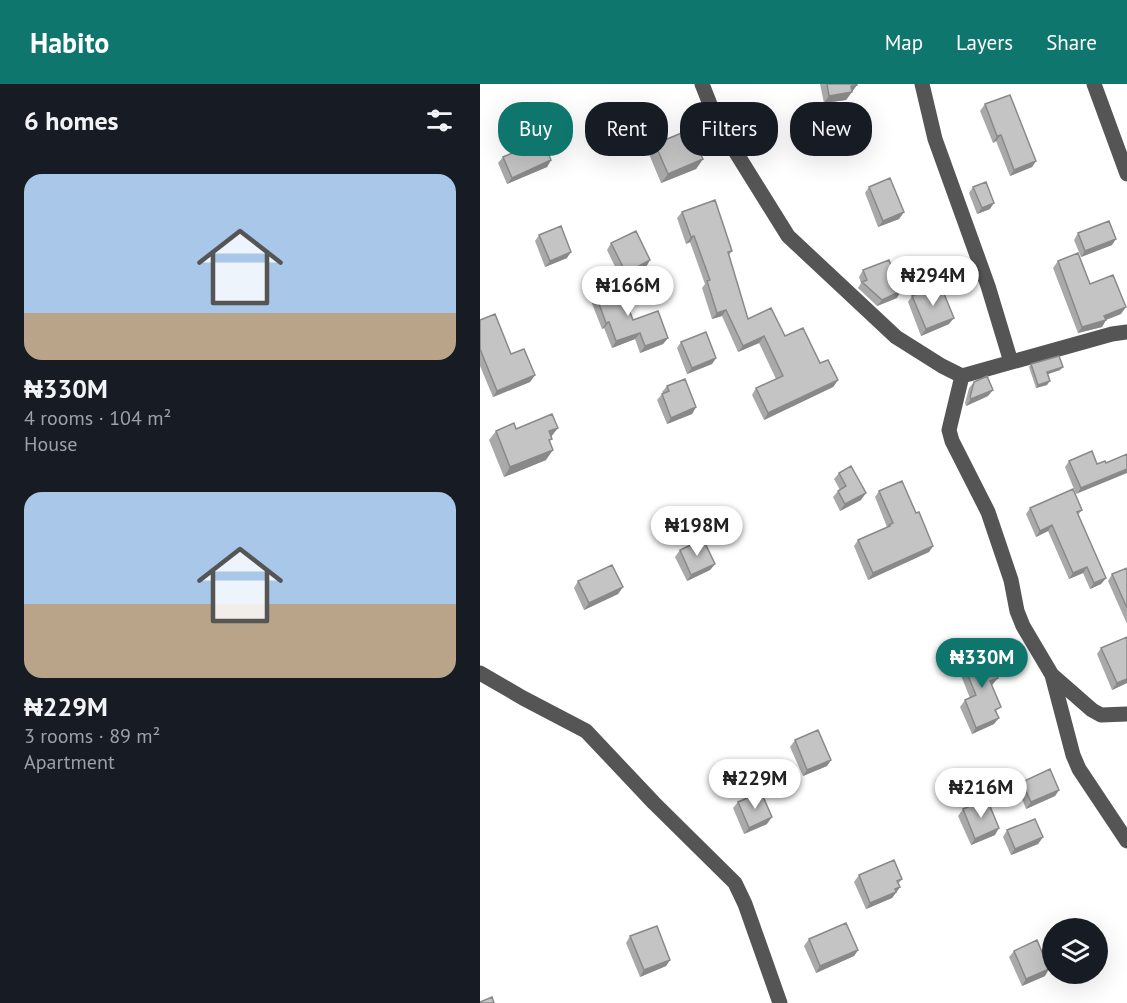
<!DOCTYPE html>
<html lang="en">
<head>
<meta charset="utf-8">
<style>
  :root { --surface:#171b24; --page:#20242c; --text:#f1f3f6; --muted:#9ea1a6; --accent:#0f766e }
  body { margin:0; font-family:"PT Sans",sans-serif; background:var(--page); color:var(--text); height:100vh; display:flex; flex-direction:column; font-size:22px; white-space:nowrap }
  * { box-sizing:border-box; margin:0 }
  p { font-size:20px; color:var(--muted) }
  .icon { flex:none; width:33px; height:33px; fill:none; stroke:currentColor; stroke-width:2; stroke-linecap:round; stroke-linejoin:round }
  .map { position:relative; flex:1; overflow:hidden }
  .sheet { display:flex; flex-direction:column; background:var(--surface); width:480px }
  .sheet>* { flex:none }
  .hud { position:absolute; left:18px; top:18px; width:538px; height:54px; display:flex; gap:12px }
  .fabs { position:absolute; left:562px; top:834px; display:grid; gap:12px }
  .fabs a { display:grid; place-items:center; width:66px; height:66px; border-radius:50%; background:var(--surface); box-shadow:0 6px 24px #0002; font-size:30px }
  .price { position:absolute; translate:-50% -51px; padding:0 14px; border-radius:21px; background:#fff; color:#222; font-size:20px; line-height:39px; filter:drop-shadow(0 2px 3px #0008) }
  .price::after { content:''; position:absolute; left:50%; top:36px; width:18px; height:14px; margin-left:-9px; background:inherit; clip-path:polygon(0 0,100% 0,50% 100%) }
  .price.current { background:var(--accent); color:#fff }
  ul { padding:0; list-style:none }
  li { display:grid; align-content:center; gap:12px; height:318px; padding:0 24px }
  li span { display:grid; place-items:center; height:186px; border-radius:18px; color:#555 }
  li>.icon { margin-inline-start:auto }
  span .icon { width:108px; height:108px; fill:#fffc; stroke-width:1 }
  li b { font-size:26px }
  h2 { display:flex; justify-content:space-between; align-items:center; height:72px; padding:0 24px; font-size:26px }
  .pill { padding:0 21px; border-radius:24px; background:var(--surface); box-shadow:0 6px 24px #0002; font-size:21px; line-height:54px }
  .pill.current { background:var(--accent); color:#fff }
  header { display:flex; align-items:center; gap:36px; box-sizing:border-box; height:84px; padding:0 30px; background:var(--accent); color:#fff }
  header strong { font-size:28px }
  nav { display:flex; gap:33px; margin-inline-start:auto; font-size:21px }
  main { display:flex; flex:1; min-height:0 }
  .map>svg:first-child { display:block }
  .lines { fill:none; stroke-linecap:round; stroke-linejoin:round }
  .minor { stroke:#555; stroke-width:15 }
  .wall { fill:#a9a9a9 }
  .shaded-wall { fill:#898989 }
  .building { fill:#c4c4c4; stroke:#898989; stroke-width:1.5 }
</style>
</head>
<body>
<header>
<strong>Habito</strong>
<nav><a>Map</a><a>Layers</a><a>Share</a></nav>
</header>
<main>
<section class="sheet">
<h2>6 homes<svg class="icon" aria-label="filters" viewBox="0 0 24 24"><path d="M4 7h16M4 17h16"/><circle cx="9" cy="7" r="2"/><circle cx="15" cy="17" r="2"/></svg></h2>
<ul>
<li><span style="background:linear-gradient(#a9c7e8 75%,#b9a48a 0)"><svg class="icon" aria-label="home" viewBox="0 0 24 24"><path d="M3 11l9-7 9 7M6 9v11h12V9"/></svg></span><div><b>₦330M</b><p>4 rooms · 104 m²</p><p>House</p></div></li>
<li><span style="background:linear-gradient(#a9c7e8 60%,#b9a48a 0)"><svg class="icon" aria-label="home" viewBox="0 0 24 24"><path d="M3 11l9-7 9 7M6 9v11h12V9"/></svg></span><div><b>₦229M</b><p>3 rooms · 89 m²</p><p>Apartment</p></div></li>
</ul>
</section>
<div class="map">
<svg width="647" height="919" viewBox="0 0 647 919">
  <rect width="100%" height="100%" fill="#fff"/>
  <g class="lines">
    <path class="minor" d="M 222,0 L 237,38 L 308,152 L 416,253 L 462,282 L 482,292 L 632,250 L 647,248
      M 442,0 L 455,55 L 508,202 L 531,278
      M 614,0 L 647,90
      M 482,292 L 469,346 L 472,357 L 508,428 L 531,496 L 537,527 L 543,542 L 572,591 L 612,626 L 621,631 L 647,630
      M 0,589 L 43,614 L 106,647 L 174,719 L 255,799 L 265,820 L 300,919
      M 572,591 L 593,671 L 599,685 L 647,757"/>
  </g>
  <path class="wall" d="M 340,0 L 377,0 L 377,1 L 366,16 L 344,19 Z
    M 505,20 L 556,77 L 552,83 L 530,92 L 516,57 L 513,59 L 500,27 Z
    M 226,53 L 221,61 L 219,67 L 223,75 L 216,85 L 181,99 L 169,70 L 175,60 Z
    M 23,73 L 71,76 L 67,83 L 27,100 L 18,79 Z
    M 389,103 L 424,128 L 419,135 L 398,143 L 385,109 Z
    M 493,103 L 510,125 L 497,130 L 489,109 Z
    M 202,128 L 252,167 L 249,171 L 268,235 L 305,252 L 340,279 L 358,296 L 353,303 L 284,336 L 272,311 L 276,304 L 296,295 L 279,259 L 258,268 L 242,232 L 232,235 L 222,204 L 225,200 L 210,158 L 206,160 L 197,134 Z
    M 598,149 L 632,161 L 601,173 L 594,156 Z
    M 59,151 L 87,174 L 65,183 L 55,157 Z
    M 131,159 L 170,176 L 166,183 L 141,195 L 127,166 Z
    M 578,177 L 610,200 L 641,230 L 626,236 L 622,243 L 598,249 L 573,184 Z
    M 383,186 L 417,214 L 397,222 L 378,204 L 381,199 L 379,193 Z
    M 114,206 L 153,236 L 188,254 L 183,260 L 160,269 L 155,255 L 132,264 L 124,244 L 122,245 L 109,212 Z
    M 432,212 L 469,240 L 441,252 L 428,218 Z
    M 0,236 L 31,270 L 55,291 L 50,298 L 13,313 L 0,282 Z
    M 201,258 L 236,274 L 232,280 L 207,290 L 197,264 Z
    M 551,280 L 580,286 L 568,290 L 567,301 L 556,304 L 549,283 Z
    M 494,298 L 508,312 L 486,322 L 485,319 L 489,304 Z
    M 187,302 L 216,323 L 212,330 L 187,340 L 177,316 L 183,309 L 182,308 Z
    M 36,345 L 71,353 L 66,376 L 24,393 L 9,356 L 16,347 Z
    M 589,377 L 617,380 L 625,377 L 596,410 L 585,383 Z
    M 359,389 L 381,416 L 360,427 L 353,413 L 358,407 L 360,406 L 354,395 Z
    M 399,407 L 436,429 L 453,462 L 449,468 L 388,496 L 374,462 L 378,456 L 407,443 L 395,413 Z
    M 550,424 L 602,426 L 598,431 L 626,494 L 621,500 L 610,505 L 603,489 L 589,495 L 568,447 L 556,453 L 546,430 Z
    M 200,466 L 235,480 L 230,486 L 207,497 L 195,473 Z
    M 647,484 L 647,540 L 628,497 L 632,490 Z
    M 98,497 L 143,503 L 138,510 L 104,526 L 94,504 Z
    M 647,553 L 647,599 L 632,606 L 617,570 L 621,564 Z
    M 482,577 L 516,590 L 513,600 L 512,601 L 517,629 L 514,640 L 492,650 L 480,623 L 485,616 L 490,614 L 478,584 Z
    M 315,656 L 351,676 L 347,682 L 323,692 L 310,663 Z
    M 542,698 L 579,706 L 575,712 L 546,725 L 538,704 Z
    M 258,718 L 287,740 L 264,750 L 253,724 Z
    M 483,725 L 515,751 L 491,761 L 478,732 Z
    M 527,746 L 563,753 L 558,760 L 531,771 L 523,753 Z
    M 379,791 L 422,795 L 419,799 L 420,803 L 412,814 L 386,825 L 374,798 Z
    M 150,852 L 190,876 L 186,882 L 160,893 L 146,859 Z
    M 329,855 L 378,866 L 374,872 L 336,889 L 324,862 Z
    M 534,867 L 565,892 L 542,902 L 529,873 Z"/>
  <path class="shaded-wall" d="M 377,1 L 366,16 L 344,19 L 349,12 L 371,2 Z
    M 521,51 L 516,57 L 513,59 L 517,52 Z
    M 226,53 L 220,62 L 218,56 Z
    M 223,75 L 216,85 L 181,99 L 188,90 Z
    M 71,76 L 67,83 L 27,100 L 32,94 Z
    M 556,77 L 552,83 L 530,92 L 534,86 Z
    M 514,119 L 510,125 L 497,130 L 502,124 Z
    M 424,128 L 419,135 L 398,143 L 403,137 Z
    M 214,152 L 210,158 L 206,160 L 211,153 Z
    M 636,155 L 632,161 L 601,173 L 605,167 Z
    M 91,168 L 87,174 L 65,183 L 70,177 Z
    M 170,176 L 166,183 L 141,195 L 146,189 Z
    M 421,207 L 417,214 L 397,222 L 402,216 Z
    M 646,223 L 641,230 L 620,238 L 624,232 Z
    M 246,226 L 242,232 L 232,235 L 237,229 Z
    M 474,234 L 469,240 L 441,252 L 446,245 Z
    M 626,236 L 622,243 L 598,249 L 602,243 Z
    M 129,238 L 124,244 L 122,245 L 126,239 Z
    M 160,249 L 155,255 L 132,264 L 136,257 Z
    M 284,252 L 279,259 L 258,268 L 263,262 Z
    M 188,254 L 183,260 L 160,269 L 165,262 Z
    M 236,274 L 232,280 L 207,290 L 212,284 Z
    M 583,283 L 580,286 L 565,291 L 567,288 Z
    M 55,291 L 50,298 L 13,313 L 17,307 Z
    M 358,296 L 353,303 L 284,336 L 288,329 Z
    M 570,297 L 567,301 L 556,304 L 558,301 Z
    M 513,306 L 508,312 L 486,322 L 491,315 Z
    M 216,323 L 212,330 L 187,340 L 191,334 Z
    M 78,344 L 71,353 L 69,347 Z
    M 73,366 L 66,376 L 24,393 L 30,383 Z
    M 647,385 L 647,389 L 596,410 L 601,404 Z
    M 386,409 L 381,416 L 360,427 L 365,420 Z
    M 572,441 L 568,447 L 556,453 L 560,447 Z
    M 453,462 L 449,468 L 388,496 L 393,489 Z
    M 235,480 L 230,486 L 207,497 L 211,491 Z
    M 607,483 L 603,489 L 589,495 L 593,489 Z
    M 626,494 L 621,500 L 610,505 L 614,499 Z
    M 143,503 L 138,510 L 104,526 L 109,519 Z
    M 518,594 L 513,600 L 506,604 L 510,597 Z
    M 647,595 L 647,599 L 632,606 L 637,599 Z
    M 519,634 L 514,640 L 492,650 L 496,644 Z
    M 351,676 L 347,682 L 323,692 L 327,686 Z
    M 579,706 L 575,712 L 546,725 L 551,718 Z
    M 292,733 L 287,740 L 264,750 L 269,744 Z
    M 519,744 L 515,751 L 491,761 L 495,755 Z
    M 563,753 L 558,760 L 531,771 L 535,765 Z
    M 420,803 L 412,814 L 386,825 L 390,819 Z
    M 378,866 L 374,872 L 336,889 L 340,882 Z
    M 190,876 L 186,882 L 160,893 L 164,886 Z
    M 569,885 L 565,892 L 542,902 L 546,895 Z"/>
  <path class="building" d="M 347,0 L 377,0 L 377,1 L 371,2 L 372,8 L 349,12 Z
    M 530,11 L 556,77 L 534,86 L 521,51 L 517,52 L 505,20 Z
    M 221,41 L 226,53 L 218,56 L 222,64 L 218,65 L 223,75 L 188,90 L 175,60 Z
    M 63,56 L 71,76 L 32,94 L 23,73 Z
    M 410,94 L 424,128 L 403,137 L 389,103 Z
    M 506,98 L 514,119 L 502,124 L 493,103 Z
    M 235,116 L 252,167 L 248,168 L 268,235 L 291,224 L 305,252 L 323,244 L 340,279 L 348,276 L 358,296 L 288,329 L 276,304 L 303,292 L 284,252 L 263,262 L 246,226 L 237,229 L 227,197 L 230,196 L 214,152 L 211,153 L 202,128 Z
    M 629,137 L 636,155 L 605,167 L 598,149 Z
    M 81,142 L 91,168 L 70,177 L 59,151 Z
    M 156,147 L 170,176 L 146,189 L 131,159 Z
    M 598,169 L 610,200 L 633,191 L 646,223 L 624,232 L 626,236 L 602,243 L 578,177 Z
    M 409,176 L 421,207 L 402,216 L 382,198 L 387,196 L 383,186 Z
    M 138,197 L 153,236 L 178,227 L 188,254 L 165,262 L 160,249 L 136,257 L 129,238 L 126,239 L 114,206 Z
    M 460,200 L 474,234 L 446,245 L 432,212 Z
    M 15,230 L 31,270 L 44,265 L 55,291 L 17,307 L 0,265 L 0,236 Z
    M 226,248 L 236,274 L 212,284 L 201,258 Z
    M 579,272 L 583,283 L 567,288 L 570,297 L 558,301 L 551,280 Z
    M 507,292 L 513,306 L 491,315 L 490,313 L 494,298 Z
    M 205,295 L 216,323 L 191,334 L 182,310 L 189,307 L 187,302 Z
    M 72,330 L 78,344 L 69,347 L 72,355 L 69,356 L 73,366 L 30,383 L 16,347 L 34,339 L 36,345 Z
    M 612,367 L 617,380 L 625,377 L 626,379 L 647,370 L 647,385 L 601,404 L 589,377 Z
    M 371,382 L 386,409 L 365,420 L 358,407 L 366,402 L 359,389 Z
    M 422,397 L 436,429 L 439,428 L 453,462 L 393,489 L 378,456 L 410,442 L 409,441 L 413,439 L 399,407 Z
    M 593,405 L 602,426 L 597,428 L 626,494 L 614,499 L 607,483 L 593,489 L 572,441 L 560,447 L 550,424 Z
    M 223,455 L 235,480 L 211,491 L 200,466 Z
    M 132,481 L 143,503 L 109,519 L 98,497 Z
    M 647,484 L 647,524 L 632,490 Z
    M 647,553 L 647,595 L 637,599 L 621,564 Z
    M 506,567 L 509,573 L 513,571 L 519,585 L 515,587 L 518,594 L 510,597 L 521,623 L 515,626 L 519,634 L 496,644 L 485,616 L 496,611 L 482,577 Z
    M 338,646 L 351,676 L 327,686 L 315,656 Z
    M 570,685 L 579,706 L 551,718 L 542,698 Z
    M 281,708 L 292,733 L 269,744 L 258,718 Z
    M 507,715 L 519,744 L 495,755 L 483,725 Z
    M 555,735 L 563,753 L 535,765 L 527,746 Z
    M 414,776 L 422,795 L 417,797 L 420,803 L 415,805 L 416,808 L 390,819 L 379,791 Z
    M 366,839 L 378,866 L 340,882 L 329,855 Z
    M 177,842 L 190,876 L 164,886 L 150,852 Z
    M 557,856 L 569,885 L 546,895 L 534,867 Z
    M 12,913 L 14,919 L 0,919 L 0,918 Z"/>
</svg>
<div class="fabs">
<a><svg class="icon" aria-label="layers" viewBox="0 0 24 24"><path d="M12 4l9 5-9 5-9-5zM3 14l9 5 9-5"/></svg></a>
</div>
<b class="price" style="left:453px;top:223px">₦294M</b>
<b class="price" style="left:148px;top:233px">₦166M</b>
<b class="price" style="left:217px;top:473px">₦198M</b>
<b class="price current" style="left:502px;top:605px">₦330M</b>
<b class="price" style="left:275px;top:726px">₦229M</b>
<b class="price" style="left:501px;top:735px">₦216M</b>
<div class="hud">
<a class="pill current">Buy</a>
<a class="pill">Rent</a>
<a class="pill">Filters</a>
<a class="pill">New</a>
</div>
</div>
</main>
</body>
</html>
